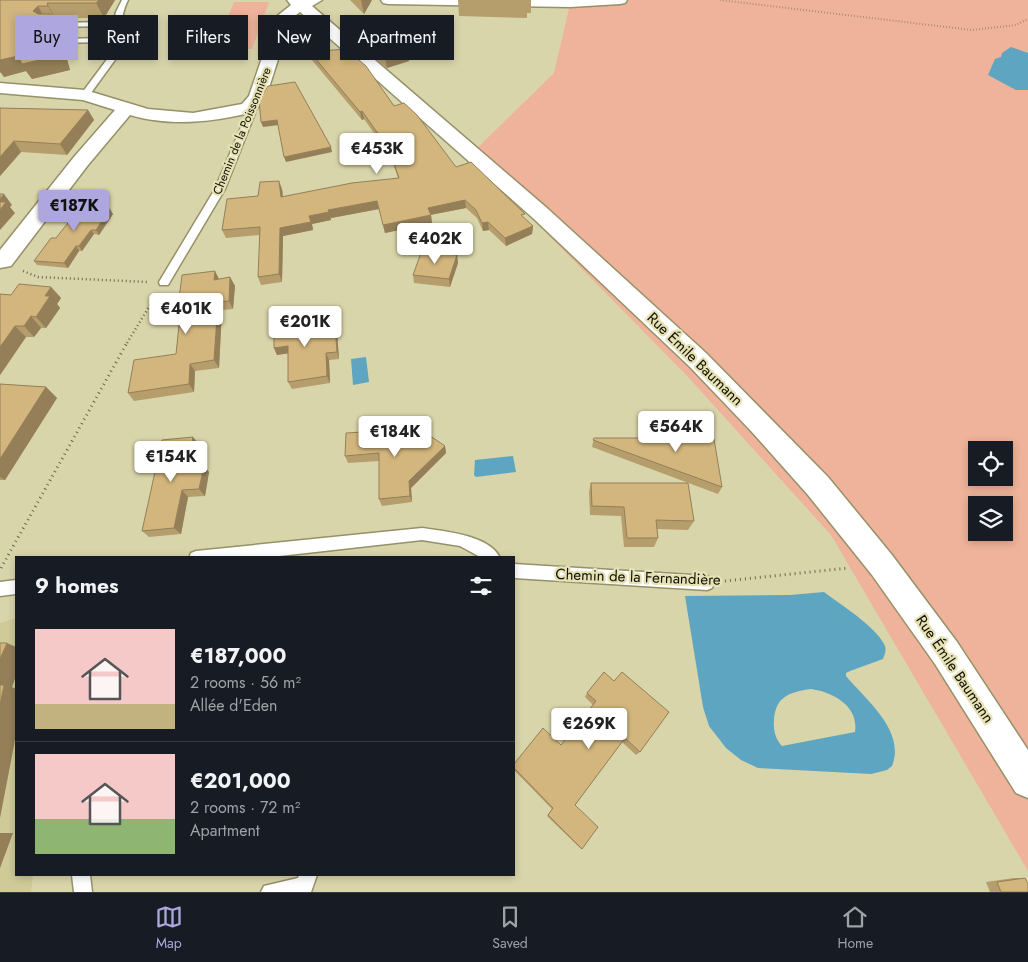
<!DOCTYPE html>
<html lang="en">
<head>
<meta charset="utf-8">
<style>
  :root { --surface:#171b24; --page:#20242c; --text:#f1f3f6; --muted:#9ea1a6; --line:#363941; --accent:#aea7df }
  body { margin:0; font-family:Jost,sans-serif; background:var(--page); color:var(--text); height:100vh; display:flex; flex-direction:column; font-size:19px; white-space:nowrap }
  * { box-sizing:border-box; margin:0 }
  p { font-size:16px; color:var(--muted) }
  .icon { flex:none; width:28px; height:28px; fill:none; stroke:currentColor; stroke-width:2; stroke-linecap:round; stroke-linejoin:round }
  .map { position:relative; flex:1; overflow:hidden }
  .side { position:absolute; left:15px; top:556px; width:500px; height:320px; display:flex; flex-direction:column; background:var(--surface); border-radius:0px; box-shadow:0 2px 8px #0003 }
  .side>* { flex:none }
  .top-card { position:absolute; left:15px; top:15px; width:500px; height:45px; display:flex; gap:10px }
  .fabs { position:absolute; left:968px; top:441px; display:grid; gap:10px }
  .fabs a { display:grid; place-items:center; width:45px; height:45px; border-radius:0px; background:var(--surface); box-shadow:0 2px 8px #0003; font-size:25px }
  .price { position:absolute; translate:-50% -42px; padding:0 11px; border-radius:5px; background:#fff; color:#222; font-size:16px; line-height:32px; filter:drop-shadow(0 1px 2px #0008) }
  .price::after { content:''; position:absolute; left:50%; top:30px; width:15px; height:11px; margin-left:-8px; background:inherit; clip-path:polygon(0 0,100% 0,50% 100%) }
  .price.active { background:var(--accent); color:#111 }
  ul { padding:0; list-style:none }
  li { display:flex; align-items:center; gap:15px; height:125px; padding:0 20px }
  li+li { border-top:1px solid var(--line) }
  li span { display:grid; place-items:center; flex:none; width:140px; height:100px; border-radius:0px; color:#555 }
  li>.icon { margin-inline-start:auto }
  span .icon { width:60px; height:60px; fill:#fffc; stroke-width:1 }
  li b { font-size:21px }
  h2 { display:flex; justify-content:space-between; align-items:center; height:60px; padding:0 20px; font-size:21px }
  .pill { padding:0 18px; border-radius:0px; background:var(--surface); box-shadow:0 2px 8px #0003; font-size:18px; line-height:45px }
  .pill.active { background:var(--accent); color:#111 }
  .tabs { display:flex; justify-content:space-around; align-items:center; height:70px; border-top:1px solid var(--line); background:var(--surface); font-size:14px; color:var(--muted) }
  .tabs a { display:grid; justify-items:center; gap:2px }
  .tabs .active { color:var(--accent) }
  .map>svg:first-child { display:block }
  .built { fill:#cfca97 }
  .green { fill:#eeb39a; fill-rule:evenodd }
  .water { fill:#5da5c0; fill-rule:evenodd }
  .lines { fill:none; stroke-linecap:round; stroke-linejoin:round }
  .lane-casing { stroke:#959168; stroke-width:3 }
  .street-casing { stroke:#959168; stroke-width:3 }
  .path-far2 { stroke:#6c6a4e; stroke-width:2; stroke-dasharray:0.5 2.5; stroke-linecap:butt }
  .path-far1 { stroke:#6c6a4e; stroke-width:2.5; stroke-dasharray:1 3; stroke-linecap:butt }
  .path { stroke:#6c6a4e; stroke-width:3; stroke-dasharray:1 4; stroke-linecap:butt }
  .lane { fill:#fff; fill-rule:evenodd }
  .street { fill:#fff; fill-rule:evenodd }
  .wall { fill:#b59d6c }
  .shaded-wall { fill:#947f58 }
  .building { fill:#d3b67d; stroke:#947f58 }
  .labels { text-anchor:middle; stroke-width:4.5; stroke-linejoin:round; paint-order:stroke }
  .far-street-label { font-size:12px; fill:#111002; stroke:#e6e2b6 }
  .street-label { font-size:15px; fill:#111002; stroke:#e6e2b6 }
</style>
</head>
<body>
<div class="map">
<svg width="1028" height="892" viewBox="0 0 1028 892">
  <rect width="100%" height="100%" fill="#d9d5aa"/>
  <path class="built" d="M 16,618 L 16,875 L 33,875 L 31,892 L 0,892 L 0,623 Z"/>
  <path class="green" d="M 571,0 L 1028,0 L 1028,871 L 831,535 L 689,378 L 470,155 L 554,73 ZM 976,450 L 1004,450 L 1004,478 L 976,478 ZM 976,505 L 1004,505 L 1004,532 L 976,532 Z
    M 234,2 L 269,2 L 252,49 L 214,49 Z"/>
  <path class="water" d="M 1011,47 L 1028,53 L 1028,90 L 1016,90 L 988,75 L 995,59 L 1001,57 L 1002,53 Z
    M 366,357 L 369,382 L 353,385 L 351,359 Z
    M 513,456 L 516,472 L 476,477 L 474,475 L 475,460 Z
    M 824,592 C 841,605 874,625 884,644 C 887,649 885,654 883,659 L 850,671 L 846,673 L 846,676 C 866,700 906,731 892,766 L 887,770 L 871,774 L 758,768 L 741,760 L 726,748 L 709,726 L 703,707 L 685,596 L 790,595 ZM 811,689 C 833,692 859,706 855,732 L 782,746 C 776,740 773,730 774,721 C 775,697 789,692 811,689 Z"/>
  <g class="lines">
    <g class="lane-casing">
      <path id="lane" d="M 122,0 L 128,0 C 120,16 121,29 125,46 L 88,97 L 82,97 L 82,93 L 117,46 L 116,42 L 44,43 L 40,41 L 44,39 L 116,38 L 114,26 L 47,27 L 43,25 L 47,23 L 114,22 L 116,12 Z
        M 245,106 L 251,106 L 255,113 L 225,189 L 168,285 L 160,285 L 159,282 L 215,189 L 247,113 L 244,108 Z
        M 422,528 C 443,531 490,535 500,558 L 482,558 L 460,546 L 422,540 L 262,558 L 189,558 L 191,553 L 196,551 Z
        M 514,564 L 707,576 L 712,578 L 714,583 L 712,588 L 707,590 L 514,578 Z
        M 16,580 L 16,594 L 0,596 L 0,582 Z
        M 72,875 L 90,875 L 92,892 L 74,892 Z
        M 299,875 L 317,875 L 311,892 L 261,892 L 264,886 L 298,878 Z"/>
    </g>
    <g class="street-casing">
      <path id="street" d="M 287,0 L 322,0 L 312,6 L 548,209 L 706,353 L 828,477 L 892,555 L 957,642 L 1028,750 L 1028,798 L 1016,793 L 935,664 L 872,575 L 808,495 L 751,431 L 690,367 L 534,219 L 300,12 L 291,19 L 266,97 L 254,112 C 213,122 171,127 130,115 L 88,165 L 11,266 L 0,268 L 0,250 L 74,157 L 115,110 L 83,100 L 0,93 L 0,83 L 85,90 L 148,109 L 193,113 L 242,104 L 249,96 L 276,17 L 291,5 Z
        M 381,0 L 627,0 L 625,3 L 620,4 L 570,7 L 388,4 L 383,3 Z"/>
    </g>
    <path class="path-far2" d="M 720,0 L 972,30 L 1016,25 L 1028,19"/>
    <path class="path-far1" d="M 23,271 L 38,277 L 148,282
      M 127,343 L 155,297"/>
    <path class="path" d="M 1,568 L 128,341
      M 725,581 L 848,568"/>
    <use href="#lane" class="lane"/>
    <use href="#street" class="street"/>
  </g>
  <path class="wall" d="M 0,0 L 115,0 L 104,18 L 55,18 L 56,21 L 54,21 L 58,29 L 60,37 L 58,37 L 63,45 L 70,70 L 32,79 L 26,71 L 4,77 L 1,73 L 0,73 Z
    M 350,0 L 372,0 L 364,14 Z
    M 458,0 L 531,0 L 531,13 L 527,13 L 527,18 L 459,16 Z
    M 370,46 L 409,61 L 387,68 L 371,55 Z
    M 310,52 L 394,106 L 456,167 L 525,219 L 533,226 L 532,234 L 506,246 L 489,230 L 483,231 L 477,218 L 466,208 L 431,215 L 432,223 L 385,233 L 379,209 L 331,218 L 331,220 L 312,224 L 313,230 L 283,236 L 282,282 L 261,285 L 258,277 L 260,235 L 226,238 L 222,230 L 258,196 L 282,189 L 283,197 L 398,178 L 391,157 L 364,119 L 362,120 L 312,60 Z
    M 0,108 L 88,110 L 94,120 L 67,155 L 21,152 L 0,176 Z
    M 106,209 L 113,214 L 99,235 L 94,234 L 82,251 L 79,251 L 68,268 L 37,265 L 34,261 L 56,238 Z
    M 457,255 L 458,263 L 450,287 L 414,283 L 413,275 Z
    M 230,277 L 235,286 L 233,309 L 222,310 L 219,368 L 195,371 L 194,392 L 134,401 L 128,393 L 176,354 L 181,311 L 178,307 L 219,279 Z
    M 51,287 L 61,298 L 57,304 L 60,308 L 46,328 L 41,328 L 34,337 L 26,337 L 0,375 L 0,294 L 11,295 Z
    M 308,324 L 308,328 L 337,332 L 339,359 L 329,360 L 330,383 L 292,389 L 288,382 L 288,353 L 277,355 L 274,348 Z
    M 0,384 L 46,387 L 57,398 L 5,480 L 0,480 Z
    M 681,432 L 722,487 L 718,494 L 592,447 L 594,438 L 679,438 Z
    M 199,444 L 195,466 L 204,466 L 209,472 L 205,496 L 188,497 L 181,534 L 149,537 L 142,531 Z
    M 402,445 L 445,446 L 446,453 L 411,488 L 412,502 L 382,506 L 379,499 L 379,461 L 348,463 L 345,456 Z
    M 591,483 L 694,521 L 688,530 L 657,529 L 658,538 L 654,547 L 624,547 L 621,516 L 590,515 L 589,492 Z
    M 604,672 L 640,752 L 636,755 L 622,742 L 575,805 L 582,849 L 580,848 L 547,816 L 552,809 L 514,770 L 514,764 L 561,745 L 593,705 L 585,697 L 587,693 Z
    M 1014,878 L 1025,878 L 1028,892 L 990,892 L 986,882 Z"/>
  <path class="shaded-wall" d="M 99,0 L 115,0 L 104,18 L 96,3 Z
    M 361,0 L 372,0 L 364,14 Z
    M 47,3 L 55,18 L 56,21 L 48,6 Z
    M 38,6 L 46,21 L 33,11 Z
    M 50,14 L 58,29 L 60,37 L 52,22 Z
    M 25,22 L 34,37 L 19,25 Z
    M 54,30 L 63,45 L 70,70 L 32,79 L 26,71 L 4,77 L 0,71 L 0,60 Z
    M 408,52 L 409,61 L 387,68 L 385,59 Z
    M 88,110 L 94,120 L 67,155 L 60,144 Z
    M 362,111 L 364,119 L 362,120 L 360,112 Z
    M 277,120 L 279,125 L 263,127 L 261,122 Z
    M 14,141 L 21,152 L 0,176 L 0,157 Z
    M 331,147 L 332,152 L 286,162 L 284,157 Z
    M 279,181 L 282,189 L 284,205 L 281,197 Z
    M 4,194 L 12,205 L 10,207 L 15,213 L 0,230 L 0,199 Z
    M 465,200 L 466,208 L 429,215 L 428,208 Z
    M 377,201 L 379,209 L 331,218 L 328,210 Z
    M 110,209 L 113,214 L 99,235 L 96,230 Z
    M 329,212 L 331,220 L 312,224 L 313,230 L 283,236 L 282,282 L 279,274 L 280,228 L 309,216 Z
    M 431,215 L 432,223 L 385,233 L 383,225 Z
    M 488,222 L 489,230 L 483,231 L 482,223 Z
    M 533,226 L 532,234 L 506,246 L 505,238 Z
    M 91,230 L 94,234 L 82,251 L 79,246 Z
    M 76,246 L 79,251 L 68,268 L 64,263 Z
    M 457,255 L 458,263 L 450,287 L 449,279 Z
    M 215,271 L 219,279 L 214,280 Z
    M 230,277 L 235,286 L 233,309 L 229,301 Z
    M 51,287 L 61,298 L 57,304 L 60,308 L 46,328 L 36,317 L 45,296 Z
    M 218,302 L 222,310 L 219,368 L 214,360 Z
    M 31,316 L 41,328 L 34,337 L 24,326 Z
    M 305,317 L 308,324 L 309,336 L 306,329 Z
    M 335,325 L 337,332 L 339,359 L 337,352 Z
    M 15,326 L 26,337 L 0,375 L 0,347 Z
    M 288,346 L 291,353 L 277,355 L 274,348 Z
    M 326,353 L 329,360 L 330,383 L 327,376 Z
    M 190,364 L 195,371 L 194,392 L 189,384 Z
    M 46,387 L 57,398 L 5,480 L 0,477 L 0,459 Z
    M 193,437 L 199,444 L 193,474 L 187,467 Z
    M 445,446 L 446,453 L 411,488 L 412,502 L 410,496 L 409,481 Z
    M 204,466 L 209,472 L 205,496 L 199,489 Z
    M 182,490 L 188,497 L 181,534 L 174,528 Z
    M 7,643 L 16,647 L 16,676 L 12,687 L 16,689 L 16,735 L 0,818 L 0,659 Z
    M 0,833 L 13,833 L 0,868 Z"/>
  <path class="building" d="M 0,0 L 99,0 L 96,3 L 47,3 L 48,6 L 38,6 L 33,11 L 38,14 L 50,14 L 52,22 L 25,22 L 19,25 L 25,30 L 54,30 L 61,55 L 22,64 L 18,56 L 0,60 Z
    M 406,42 L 408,52 L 385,59 L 370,46 Z
    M 346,49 L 366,66 L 394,106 L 404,103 L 417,115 L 456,167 L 471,162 L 525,214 L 521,215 L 533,226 L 505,238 L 488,222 L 482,223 L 476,210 L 465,200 L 428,208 L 431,215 L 383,225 L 377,201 L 328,210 L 329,212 L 309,216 L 311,222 L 280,228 L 279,274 L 258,277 L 260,227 L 222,230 L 227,199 L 258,196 L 260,182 L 279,181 L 281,197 L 352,183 L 399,178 L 389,149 L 362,111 L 360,112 L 310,52 Z
    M 295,82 L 331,147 L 284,157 L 277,120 L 261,122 L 259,100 L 268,86 Z
    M 0,108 L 88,110 L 60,144 L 14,141 L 0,157 Z
    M 0,194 L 4,194 L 0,199 Z
    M 90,195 L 104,206 L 102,209 L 110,209 L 96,230 L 91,230 L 79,246 L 76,246 L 64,263 L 34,261 L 51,238 L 56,238 Z
    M 0,202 L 6,202 L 0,210 Z
    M 422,250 L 457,255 L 449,279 L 413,275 Z
    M 215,271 L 214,280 L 230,277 L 229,301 L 218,302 L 214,360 L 190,364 L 189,384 L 128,393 L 134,360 L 176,354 L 181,306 L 178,307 L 182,275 Z
    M 19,284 L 51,287 L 45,296 L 50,296 L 36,317 L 31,316 L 24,326 L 15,326 L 0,347 L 0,294 L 11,295 Z
    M 305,317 L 306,329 L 335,325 L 337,352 L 326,353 L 327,376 L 288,382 L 288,346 L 274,348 L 274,321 Z
    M 0,384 L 46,387 L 0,459 Z
    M 379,428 L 402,445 L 420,429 L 445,446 L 409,481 L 410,496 L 379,499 L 379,453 L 345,456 L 346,433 L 379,431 Z
    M 681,432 L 709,433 L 714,439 L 722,487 L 593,440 L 594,438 L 681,438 Z
    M 193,437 L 187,467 L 204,466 L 199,489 L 182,490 L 174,528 L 142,531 L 162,440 Z
    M 591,483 L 688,483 L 694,521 L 656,520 L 658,538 L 627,538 L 624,507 L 592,506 Z
    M 0,643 L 7,643 L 0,659 Z
    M 604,672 L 614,681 L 622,672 L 669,712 L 640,752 L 625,738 L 575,805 L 598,827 L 582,849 L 548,815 L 553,808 L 514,768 L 514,764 L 543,728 L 561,745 L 596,701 L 587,693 Z
    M 0,685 L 4,685 L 0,706 Z
    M 1025,878 L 1028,884 L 1028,892 L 1001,892 L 997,882 Z"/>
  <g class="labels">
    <g class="far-street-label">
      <text transform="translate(242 131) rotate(-68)" y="4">Chemin de la Poissonnière</text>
    </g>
    <g class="street-label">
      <text transform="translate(695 359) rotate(44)" y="5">Rue Émile Baumann</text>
      <text transform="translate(638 577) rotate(2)" y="5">Chemin de la Fernandière</text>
      <text transform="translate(955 669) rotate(56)" y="5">Rue Émile Baumann</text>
    </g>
  </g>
</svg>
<div class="fabs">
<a><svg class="icon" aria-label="locate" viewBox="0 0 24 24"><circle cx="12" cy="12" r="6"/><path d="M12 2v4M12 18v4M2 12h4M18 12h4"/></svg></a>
<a><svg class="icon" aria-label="layers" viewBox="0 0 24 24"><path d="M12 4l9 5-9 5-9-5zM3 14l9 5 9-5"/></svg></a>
</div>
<b class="price" style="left:377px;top:175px">€453K</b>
<b class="price active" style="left:74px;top:232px">€187K</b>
<b class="price" style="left:435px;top:265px">€402K</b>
<b class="price" style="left:186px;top:335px">€401K</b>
<b class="price" style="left:305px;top:348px">€201K</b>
<b class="price" style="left:676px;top:453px">€564K</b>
<b class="price" style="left:395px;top:458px">€184K</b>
<b class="price" style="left:171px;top:483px">€154K</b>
<b class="price" style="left:589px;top:750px">€269K</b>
<div class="top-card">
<a class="pill active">Buy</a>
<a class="pill">Rent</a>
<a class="pill">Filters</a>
<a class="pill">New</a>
<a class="pill">Apartment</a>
</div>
<section class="side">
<h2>9 homes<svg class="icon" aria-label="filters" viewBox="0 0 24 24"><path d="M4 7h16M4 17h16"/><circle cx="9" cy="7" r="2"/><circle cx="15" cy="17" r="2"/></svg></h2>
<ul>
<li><span style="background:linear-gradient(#f6c9c9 75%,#c2b280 0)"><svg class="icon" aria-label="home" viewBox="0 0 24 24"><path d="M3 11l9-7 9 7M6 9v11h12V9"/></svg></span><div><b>€187,000</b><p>2 rooms · 56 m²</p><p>Allée d'Eden</p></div></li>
<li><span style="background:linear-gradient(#f6c9c9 65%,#8fb573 0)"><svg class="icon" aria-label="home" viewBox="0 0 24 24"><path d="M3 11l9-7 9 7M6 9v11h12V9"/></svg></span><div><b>€201,000</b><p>2 rooms · 72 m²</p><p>Apartment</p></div></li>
</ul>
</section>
</div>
<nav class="tabs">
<a class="active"><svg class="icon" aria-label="map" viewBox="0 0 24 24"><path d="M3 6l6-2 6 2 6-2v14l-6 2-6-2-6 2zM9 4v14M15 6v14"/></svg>Map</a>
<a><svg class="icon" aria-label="saved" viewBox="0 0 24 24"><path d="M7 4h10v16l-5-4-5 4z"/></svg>Saved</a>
<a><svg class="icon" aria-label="home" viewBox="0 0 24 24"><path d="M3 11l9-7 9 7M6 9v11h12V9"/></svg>Home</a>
</nav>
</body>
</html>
